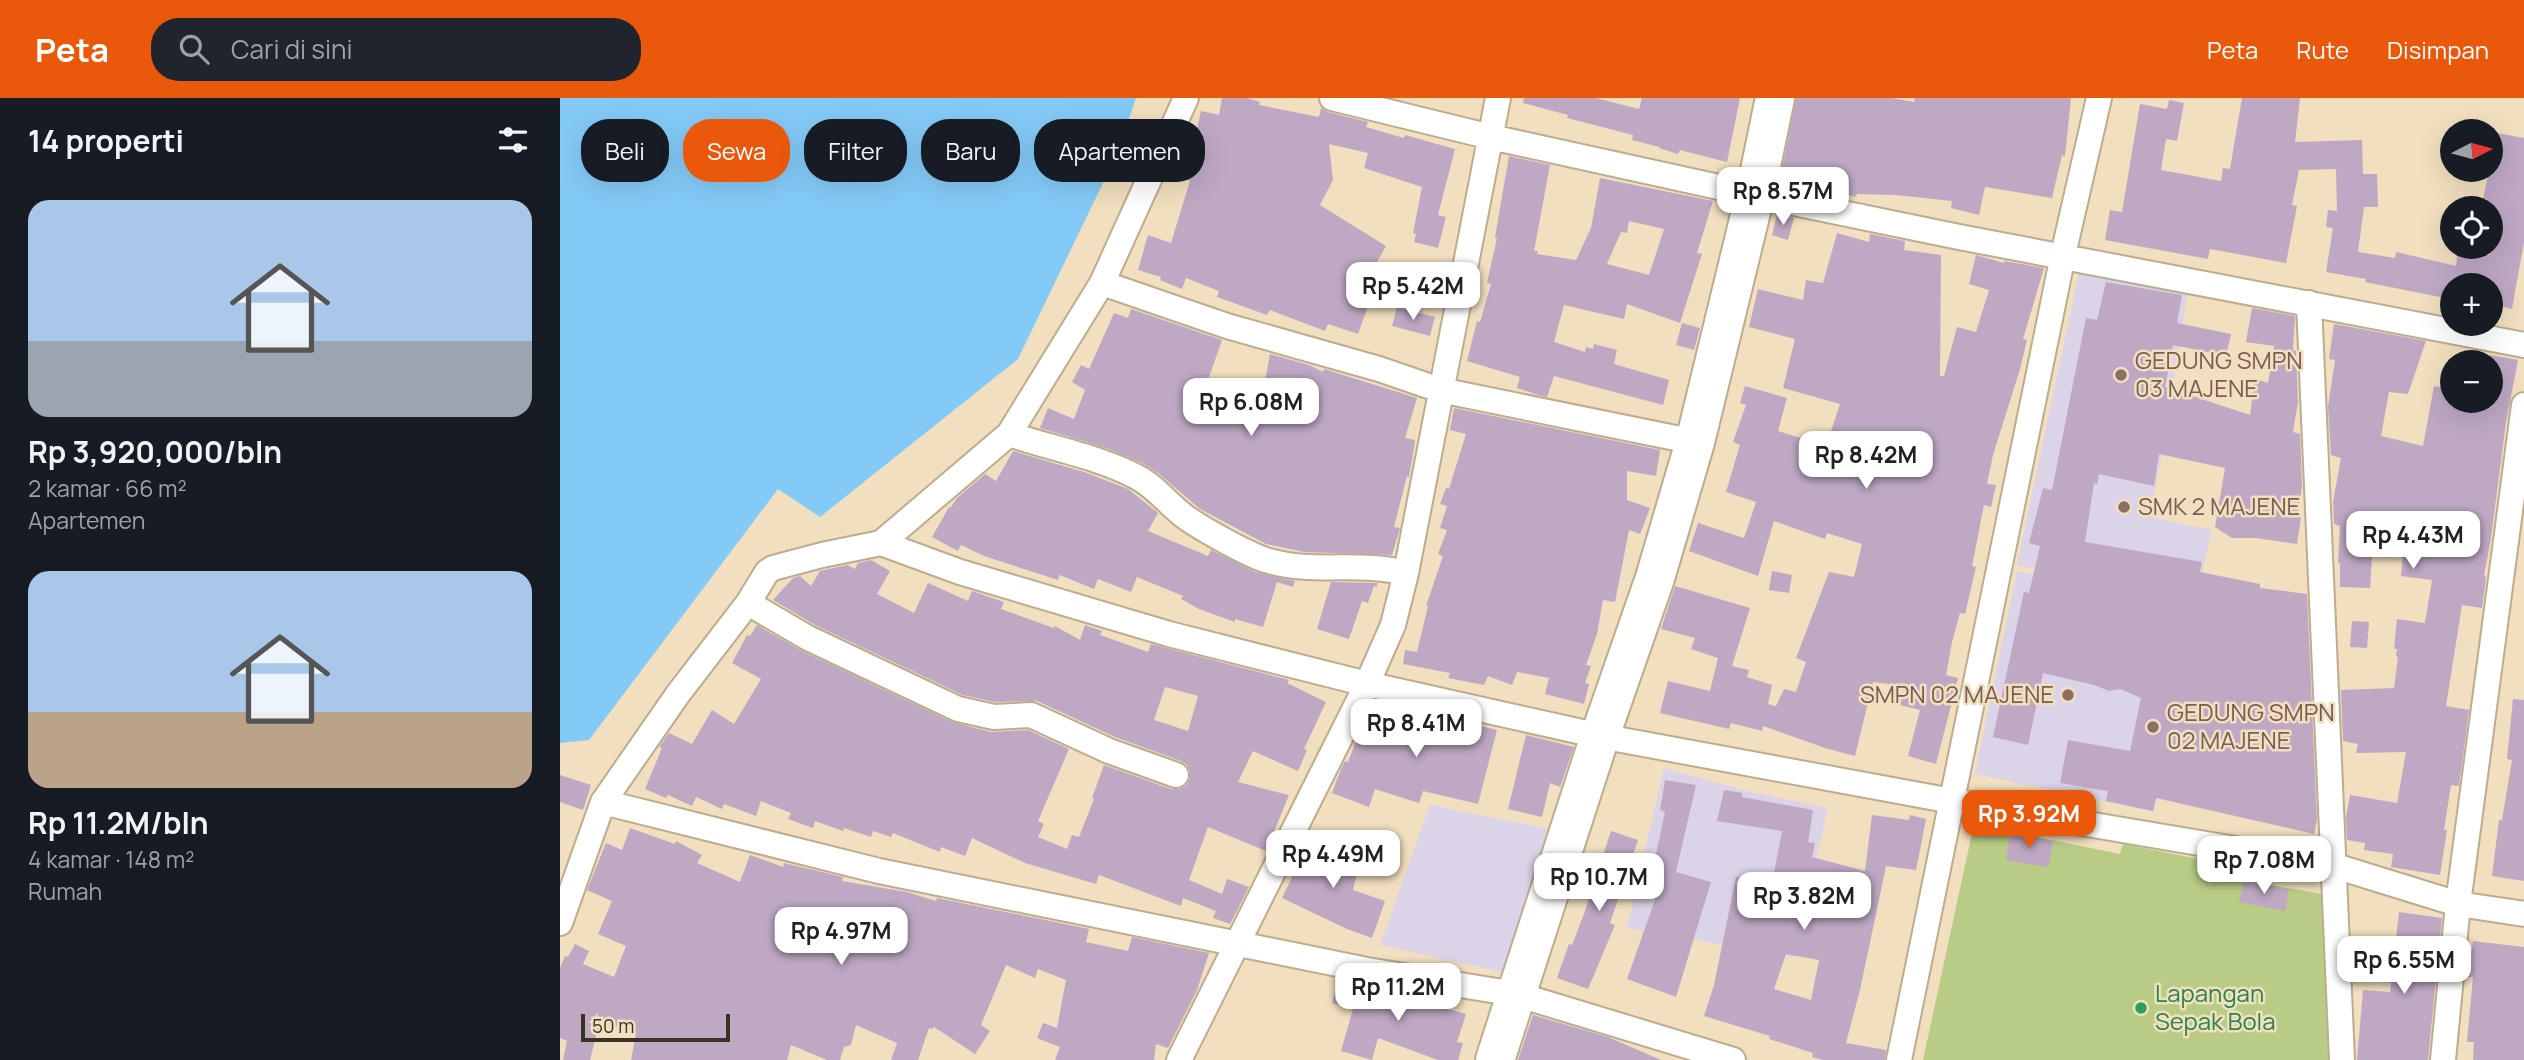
<!DOCTYPE html>
<html lang="id">
<head>
<meta charset="utf-8">
<style>
  :root { --surface:#171b24; --page:#20242c; --text:#f1f3f6; --muted:#9ea1a6; --accent:#ea580c }
  body { margin:0; font-family:Manrope,sans-serif; background:var(--page); color:var(--text); height:100vh; display:flex; flex-direction:column; font-size:26px; white-space:nowrap }
  * { box-sizing:border-box; margin:0 }
  p { font-size:23px; color:var(--muted) }
  .icon { flex:none; width:38px; height:38px; fill:none; stroke:currentColor; stroke-width:2; stroke-linecap:round; stroke-linejoin:round }
  .map { position:relative; flex:1; overflow:hidden }
  .side { display:flex; flex-direction:column; background:var(--surface); width:560px }
  .side>* { flex:none }
  .hud { position:absolute; left:21px; top:21px; width:665px; height:63px; display:flex; gap:14px }
  .needle { width:46px; rotate:84deg }
  .tools { position:absolute; left:1880px; top:21px; display:grid; gap:14px }
  .tools a { display:grid; place-items:center; width:63px; height:63px; border-radius:50%; background:var(--surface); box-shadow:0 7px 28px #0002; font-size:35px }
  .scale { position:absolute; left:21px; bottom:18px; width:149px; box-sizing:border-box; padding-left:7px; border:4px solid #393326; border-top:0; font-size:19px; line-height:24px; white-space:nowrap; color:#393326; -webkit-text-stroke:5px #f1dfbf; paint-order:stroke }
  .price { position:absolute; translate:-50% -60px; padding:0 16px; border-radius:14px; background:#fff; color:#222; font-size:23px; line-height:46px; filter:drop-shadow(0 2px 4px #0008) }
  .price::after { content:''; position:absolute; left:50%; top:42px; width:21px; height:16px; margin-left:-10px; background:inherit; clip-path:polygon(0 0,100% 0,50% 100%) }
  .price.current { background:var(--accent); color:#fff }
  ul { padding:0; list-style:none }
  li { display:grid; align-content:center; gap:14px; height:371px; padding:0 28px }
  li span { display:grid; place-items:center; height:217px; border-radius:21px; color:#555 }
  li>.icon { margin-inline-start:auto }
  span .icon { width:126px; height:126px; fill:#fffc; stroke-width:1 }
  li b { font-size:30px }
  h2 { display:flex; justify-content:space-between; align-items:center; height:84px; padding:0 28px; font-size:30px }
  .chip { padding:0 24px; border-radius:28px; background:var(--surface); box-shadow:0 7px 28px #0002; font-size:24px; line-height:63px }
  .chip.current { background:var(--accent); color:#fff }
  header { display:flex; align-items:center; gap:42px; box-sizing:border-box; height:98px; padding:0 35px; background:var(--accent); color:#fff }
  header strong { font-size:33px }
  nav { display:flex; gap:38px; margin-inline-start:auto; font-size:24px }
  .search { width:490px; height:63px; background:var(--page); display:flex; align-items:center; gap:18px; box-sizing:border-box; padding:0 24px; border-radius:28px; color:var(--muted); font-size:26px }
  main { display:flex; flex:1; min-height:0 }
  .map>svg:first-child { display:block }
  .education { fill:#dbd3e8 }
  .green { fill:#b8cc86 }
  .water { fill:#84caf7 }
  .building { fill:#bea8c4; fill-rule:evenodd }
  .lines { fill:none; stroke-linecap:round; stroke-linejoin:round }
  .minor-casing { stroke:#bdac8d; stroke-width:28 }
  .trunk-casing { stroke:#bdac8d; stroke-width:42 }
  .minor { stroke:#fff; stroke-width:24 }
  .trunk { stroke:#fff; stroke-width:38 }
  .education-dot { fill:#8d6e63; stroke:#f1dfbf; stroke-width:2.5 }
  .leisure-dot { fill:#2e9e5b; stroke:#f1dfbf; stroke-width:2.5 }
  .labels { text-anchor:middle; stroke-width:5; stroke-linejoin:round; paint-order:stroke }
  .education-label { font-size:24px; fill:#785e54; stroke:#f1dfbf; text-anchor:start }
  .leisure-label { font-size:24px; fill:#27864d; stroke:#f1dfbf; text-anchor:start }
</style>
</head>
<body>
<header>
<strong>Peta</strong>
<div class="search"><svg class="icon" aria-label="search" viewBox="0 0 24 24"><circle cx="10" cy="10" r="6"/><path d="M15 15l6 6"/></svg>Cari di sini</div>
<nav><a>Peta</a><a>Rute</a><a>Disimpan</a></nav>
</header>
<main>
<section class="side">
<h2>14 properti<svg class="icon" aria-label="filters" viewBox="0 0 24 24"><path d="M4 7h16M4 17h16"/><circle cx="9" cy="7" r="2"/><circle cx="15" cy="17" r="2"/></svg></h2>
<ul>
<li><span style="background:linear-gradient(#a9c7e8 65%,#9aa5b1 0)"><svg class="icon" aria-label="home" viewBox="0 0 24 24"><path d="M3 11l9-7 9 7M6 9v11h12V9"/></svg></span><div><b>Rp 3,920,000/bln</b><p>2 kamar · 66 m²</p><p>Apartemen</p></div></li>
<li><span style="background:linear-gradient(#a9c7e8 65%,#b9a48a 0)"><svg class="icon" aria-label="home" viewBox="0 0 24 24"><path d="M3 11l9-7 9 7M6 9v11h12V9"/></svg></span><div><b>Rp 11.2M/bln</b><p>4 kamar · 148 m²</p><p>Rumah</p></div></li>
</ul>
</section>
<div class="map">
<svg width="1964" height="962" viewBox="0 0 1964 962">
  <rect width="100%" height="100%" fill="#f1dfbf"/>
  <path class="education" d="M 1522,160 L 1630,179 L 1602,355 L 1590,419 L 1652,432 L 1635,506 L 1457,467 Z
    M 1457,473 L 1636,511 L 1594,714 L 1415,676 Z
    M 1104,670 L 1187,693 L 1268,710 L 1233,859 L 1067,830 Z
    M 870,707 L 988,731 L 943,874 L 820,847 Z"/>
  <path class="green" d="M 1414,726 L 1560,756 L 1563,746 L 1669,767 L 1668,779 L 1772,798 L 1780,962 L 1363,962 Z"/>
  <path class="water" d="M 0,0 L 576,0 L 557,56 L 458,261 L 260,419 L 218,391 L 29,642 L 0,645 Z"/>
  <path class="building" d="M 662,0 L 687,0 L 700,4 L 699,7 L 759,19 L 761,10 L 768,14 L 808,24 L 806,29 L 844,40 L 845,37 L 895,51 L 878,117 L 886,119 L 878,150 L 854,144 L 856,136 L 853,135 L 862,89 L 804,70 L 808,55 L 769,46 L 773,82 L 760,107 L 826,148 L 793,206 L 807,211 L 798,236 L 768,226 L 765,233 L 710,212 L 707,217 L 657,199 L 659,193 L 626,180 L 622,191 L 600,182 L 601,179 L 578,172 L 588,137 L 611,145 L 630,83 L 614,76 L 623,56 L 631,59 L 641,13 L 659,17 Z
    M 964,0 L 1036,0 L 1079,11 L 1082,0 L 1180,0 L 1167,64 L 1120,52 L 1118,56 L 1099,50 L 1100,49 L 1072,42 L 1073,37 L 1007,20 L 1008,17 L 963,5 Z
    M 1236,0 L 1332,0 L 1354,4 L 1355,0 L 1511,0 L 1505,58 L 1502,57 L 1492,100 L 1425,89 L 1419,117 L 1391,110 L 1392,103 L 1336,97 L 1297,96 L 1296,99 L 1271,93 L 1270,97 L 1219,87 Z
    M 1682,0 L 1740,0 L 1735,44 L 1802,42 L 1803,76 L 1817,76 L 1818,109 L 1804,109 L 1798,154 L 1835,160 L 1836,154 L 1896,168 L 1898,149 L 1930,157 L 1930,110 L 1925,110 L 1927,101 L 1923,101 L 1937,35 L 1964,40 L 1964,144 L 1952,211 L 1930,205 L 1930,187 L 1888,187 L 1885,200 L 1805,184 L 1806,181 L 1766,174 L 1773,130 L 1766,129 L 1768,112 L 1777,113 L 1776,71 L 1739,72 L 1732,107 L 1737,108 L 1726,165 L 1650,151 L 1648,161 L 1545,142 L 1550,112 L 1562,114 L 1580,6 L 1607,11 L 1609,2 L 1624,5 L 1617,43 L 1606,41 L 1601,72 L 1661,83 L 1663,70 L 1670,71 Z
    M 949,58 L 990,67 L 974,153 L 978,153 L 977,156 L 1016,162 L 1031,130 L 1040,80 L 1153,103 L 1137,155 L 1142,156 L 1120,225 L 1067,206 L 1064,221 L 1004,207 L 994,244 L 1025,254 L 1026,249 L 1033,251 L 1034,246 L 1057,252 L 1054,266 L 1109,282 L 1103,307 L 994,278 L 987,299 L 978,297 L 957,290 L 960,279 L 907,263 L 917,223 L 920,224 L 931,186 L 927,185 L 937,140 L 935,139 ZM 1069,123 L 1104,131 L 1089,177 L 1047,166 L 1061,134 L 1067,135 Z
    M 1217,117 L 1234,120 L 1228,142 L 1212,137 Z
    M 1277,135 L 1309,144 L 1310,136 L 1345,143 L 1344,152 L 1381,157 L 1380,278 L 1384,278 L 1397,229 L 1416,234 L 1429,192 L 1409,186 L 1416,157 L 1444,165 L 1444,163 L 1484,170 L 1463,241 L 1467,242 L 1460,271 L 1433,357 L 1427,386 L 1436,387 L 1431,409 L 1424,407 L 1412,468 L 1416,469 L 1405,516 L 1400,515 L 1392,544 L 1386,577 L 1398,580 L 1376,666 L 1348,658 L 1360,612 L 1340,607 L 1345,588 L 1313,584 L 1295,658 L 1265,650 L 1203,628 L 1202,633 L 1171,625 L 1169,631 L 1100,615 L 1108,583 L 1150,593 L 1158,560 L 1131,551 L 1135,540 L 1101,531 L 1115,488 L 1190,510 L 1172,568 L 1189,572 L 1187,579 L 1212,587 L 1208,606 L 1216,608 L 1224,591 L 1236,594 L 1246,564 L 1236,560 L 1269,474 L 1294,479 L 1302,446 L 1267,435 L 1265,441 L 1214,423 L 1198,478 L 1129,453 L 1138,425 L 1184,440 L 1196,404 L 1166,394 L 1180,347 L 1173,344 L 1186,307 L 1180,305 L 1185,288 L 1227,300 L 1218,333 L 1266,348 L 1280,306 L 1223,290 L 1235,241 L 1189,229 L 1198,191 L 1243,202 L 1246,182 L 1263,185 Z
    M 1546,184 L 1622,197 L 1617,225 L 1671,236 L 1666,258 L 1613,247 L 1605,289 L 1690,317 L 1695,281 L 1708,285 L 1714,248 L 1686,244 L 1692,210 L 1735,218 L 1733,252 L 1736,253 L 1738,304 L 1733,334 L 1740,336 L 1742,389 L 1737,419 L 1741,419 L 1737,446 L 1696,440 L 1672,440 L 1655,429 L 1665,370 L 1599,356 L 1594,388 L 1539,376 L 1537,386 L 1534,385 L 1525,444 L 1642,464 L 1640,474 L 1700,486 L 1700,490 L 1747,496 L 1757,722 L 1754,736 L 1596,700 L 1593,713 L 1546,703 L 1548,693 L 1500,685 L 1508,642 L 1570,653 L 1581,600 L 1560,591 L 1549,593 L 1534,587 L 1483,575 L 1468,647 L 1433,639 L 1464,494 L 1469,495 L 1480,448 L 1469,445 L 1483,390 L 1492,392 L 1526,220 L 1537,222 Z
    M 837,209 L 875,219 L 870,238 L 832,228 Z
    M 571,211 L 662,242 L 647,285 L 700,310 L 710,256 L 749,267 L 763,274 L 764,271 L 857,300 L 845,340 L 855,342 L 853,356 L 849,379 L 847,378 L 834,429 L 840,430 L 832,457 L 744,454 L 706,446 L 640,411 L 598,375 L 582,365 L 549,351 L 480,330 L 488,310 L 514,321 L 525,292 L 512,284 L 521,267 L 529,271 L 554,215 L 568,220 Z
    M 1122,225 L 1140,230 L 1134,252 L 1116,247 Z
    M 1774,226 L 1866,243 L 1848,296 L 1829,294 L 1821,338 L 1863,348 L 1874,288 L 1892,291 L 1892,303 L 1930,303 L 1930,257 L 1958,262 L 1946,324 L 1931,440 L 1924,478 L 1926,479 L 1922,510 L 1902,507 L 1886,608 L 1909,612 L 1899,688 L 1891,687 L 1884,732 L 1887,732 L 1880,777 L 1831,769 L 1833,756 L 1804,752 L 1805,745 L 1787,742 L 1786,719 L 1790,697 L 1837,705 L 1846,654 L 1796,655 L 1798,646 L 1783,643 L 1781,592 L 1834,590 L 1838,559 L 1836,558 L 1837,551 L 1834,551 L 1837,521 L 1865,525 L 1872,482 L 1841,478 L 1845,435 L 1814,430 L 1810,490 L 1780,489 L 1780,465 L 1778,465 L 1780,428 L 1774,426 L 1773,404 L 1781,360 L 1771,357 L 1768,309 L 1775,262 L 1769,261 Z
    M 894,310 L 1100,352 L 1096,378 L 1067,373 L 1067,402 L 1090,410 L 1080,436 L 1069,432 L 1055,504 L 1043,502 L 1037,536 L 1026,567 L 1031,568 L 1025,585 L 1029,586 L 1024,606 L 985,596 L 989,580 L 957,574 L 952,587 L 928,578 L 924,587 L 888,580 L 890,575 L 843,566 L 845,552 L 857,554 L 868,508 L 866,508 L 883,458 L 878,456 L 887,432 L 880,430 L 887,408 L 880,406 L 886,390 L 889,391 L 906,336 L 890,332 Z
    M 453,353 L 524,374 L 568,391 L 598,415 L 588,433 L 648,458 L 651,452 L 696,474 L 735,483 L 733,489 L 717,484 L 703,529 L 675,521 L 675,524 L 639,511 L 621,501 L 623,498 L 577,479 L 571,494 L 538,481 L 534,491 L 500,477 L 498,482 L 424,458 L 401,447 L 398,453 L 372,439 L 389,409 L 391,409 L 397,400 L 425,376 L 436,383 Z
    M 311,462 L 330,473 L 317,496 L 354,515 L 368,485 L 408,503 L 412,493 L 444,504 L 441,511 L 494,530 L 495,528 L 520,542 L 525,527 L 542,533 L 540,537 L 588,554 L 591,546 L 729,582 L 727,585 L 766,604 L 744,651 L 747,652 L 738,673 L 693,653 L 678,684 L 729,697 L 706,753 L 648,729 L 629,782 L 662,796 L 667,781 L 689,789 L 670,826 L 653,820 L 656,813 L 623,800 L 621,808 L 539,777 L 536,786 L 465,765 L 412,740 L 405,758 L 381,749 L 380,754 L 333,735 L 331,739 L 313,733 L 311,739 L 284,730 L 283,733 L 255,723 L 253,730 L 228,721 L 231,715 L 201,703 L 196,718 L 164,706 L 162,711 L 136,699 L 132,708 L 108,697 L 106,700 L 85,691 L 102,650 L 99,649 L 109,635 L 132,646 L 152,612 L 174,626 L 201,581 L 172,565 L 187,537 L 190,538 L 197,527 L 242,553 L 392,624 L 431,634 L 468,632 L 509,651 L 478,723 L 484,726 L 478,739 L 507,751 L 512,737 L 519,739 L 534,701 L 532,700 L 544,667 L 611,691 L 619,691 L 626,688 L 630,681 L 630,674 L 627,667 L 621,663 L 555,639 L 477,603 L 435,604 L 403,597 L 255,527 L 213,502 L 233,480 L 240,478 L 251,488 L 260,473 L 287,467 L 295,471 L 298,465 ZM 605,589 L 638,598 L 628,633 L 594,622 Z
    M 1212,473 L 1232,477 L 1229,495 L 1209,492 Z
    M 771,484 L 817,485 L 817,489 L 814,488 L 808,505 L 802,503 L 789,541 L 757,531 Z
    M 1792,523 L 1809,524 L 1807,550 L 1790,549 Z
    M 1953,601 L 1964,602 L 1964,783 L 1932,778 L 1939,722 L 1942,722 L 1952,662 L 1947,661 Z
    M 816,607 L 852,623 L 855,614 L 908,630 L 909,625 L 937,632 L 918,706 L 863,693 L 859,705 L 815,691 L 809,709 L 772,695 L 781,671 L 785,663 L 788,664 L 798,638 L 802,640 Z
    M 966,637 L 1014,649 L 1000,689 L 990,685 L 982,719 L 948,711 Z
    M 0,677 L 31,687 L 23,712 L 0,704 Z
    M 1105,682 L 1136,687 L 1116,774 L 1151,784 L 1116,899 L 1067,881 L 1103,779 L 1092,775 L 1105,714 L 1100,712 Z
    M 1164,692 L 1182,695 L 1182,699 L 1253,712 L 1248,744 L 1255,745 L 1252,759 L 1305,773 L 1312,717 L 1349,722 L 1350,717 L 1366,721 L 1356,772 L 1326,768 L 1300,892 L 1286,945 L 1326,952 L 1325,962 L 1263,962 L 1252,959 L 1253,955 L 1209,941 L 1210,938 L 1144,918 L 1154,887 L 1176,779 L 1212,786 L 1222,733 L 1157,723 ZM 1226,856 L 1259,862 L 1251,902 L 1214,891 Z
    M 70,730 L 115,746 L 116,743 L 142,757 L 137,765 L 180,784 L 190,757 L 223,769 L 224,765 L 283,779 L 282,783 L 347,794 L 376,803 L 377,800 L 529,831 L 526,844 L 568,853 L 572,839 L 649,855 L 637,892 L 608,950 L 596,946 L 594,962 L 495,962 L 500,949 L 477,940 L 483,925 L 497,930 L 506,882 L 478,871 L 475,880 L 446,867 L 421,927 L 430,933 L 415,956 L 374,929 L 372,931 L 369,930 L 358,962 L 331,962 L 337,945 L 296,927 L 291,947 L 284,949 L 280,962 L 267,962 L 231,947 L 227,962 L 71,962 L 76,936 L 40,922 L 30,962 L 3,962 L 7,943 L 0,940 L 0,870 L 5,858 L 8,859 L 15,846 L 29,853 L 23,866 L 54,879 L 66,848 L 38,836 L 52,803 L 27,792 L 46,745 L 62,752 Z
    M 1051,733 L 1078,742 L 1050,825 L 1055,827 L 1028,891 L 997,880 L 1009,846 L 1012,847 L 1024,816 Z
    M 1450,736 L 1493,743 L 1488,769 L 1446,762 Z
    M 744,746 L 801,757 L 793,792 L 825,803 L 812,840 L 787,831 L 722,800 L 736,771 Z
    M 1684,783 L 1729,792 L 1725,813 L 1679,804 Z
    M 1839,814 L 1882,820 L 1868,962 L 1797,962 L 1803,892 L 1830,894 Z
    M 1913,843 L 1964,849 L 1964,962 L 1913,962 L 1914,944 L 1907,944 L 1913,879 L 1908,879 Z
    M 778,882 L 804,890 L 805,887 L 835,892 L 835,894 L 869,906 L 906,916 L 897,944 L 903,945 L 898,962 L 878,962 L 818,940 L 812,962 L 781,953 L 793,911 L 772,905 Z
    M 973,917 L 1048,939 L 1101,962 L 958,962 Z"/>
  <g class="lines">
    <g class="minor-casing">
      <path id="minor" d="M 772,0 L 931,39 L 1195,97 L 1399,139 L 1964,247
        M 542,185 L 667,228 L 819,271 L 880,292 L 1135,344
        M 1749,205 L 1782,962
        M 449,336 C 490,350 536,358 575,378 C 594,387 608,406 624,418 C 640,430 690,458 709,463 C 753,476 801,463 846,475
        M 321,445 L 400,474 L 609,536 L 807,586 L 1040,638 L 1392,703 L 1775,768 L 1898,806 L 1964,816
        M 188,505 L 248,540 L 398,611 L 434,619 L 471,617 L 549,653 L 616,677
        M 43,704 L 319,773 L 807,872 L 956,896 L 1173,962
        M 0,825 L 43,704 L 118,596 L 188,505 L 207,474 L 213,470 L 262,457 L 321,445 L 449,336 L 542,185 L 626,0
        M 619,962 L 807,586 L 833,527 L 846,475 L 938,0
        M 1339,962 L 1503,157 L 1539,0
        M 1883,962 L 1898,806 L 1964,307"/>
    </g>
    <g class="trunk-casing">
      <path id="trunk" d="M 935,962 L 1040,638 L 1095,480 L 1135,344 L 1195,97 L 1215,0"/>
    </g>
    <use href="#minor" class="minor"/>
    <use href="#trunk" class="trunk"/>
  </g>
  <g class="education-dot">
    <circle cx="1561" cy="277" r="7"/>
    <circle cx="1564" cy="409" r="7"/>
    <circle cx="1508" cy="597" r="7"/>
    <circle cx="1593" cy="629" r="7"/>
  </g>
  <circle class="leisure-dot" cx="1581" cy="910" r="7"/>
  <g class="labels">
    <g class="education-label">
      <text x="1575" y="271">GEDUNG SMPN<tspan x="1575" dy="28">03 MAJENE</tspan></text>
      <text x="1578" y="417">SMK 2 MAJENE</text>
      <text x="1494" y="605" text-anchor="end">SMPN 02 MAJENE</text>
      <text x="1607" y="623">GEDUNG SMPN<tspan x="1607" dy="28">02 MAJENE</tspan></text>
    </g>
    <g class="leisure-label">
      <text x="1595" y="904">Lapangan<tspan x="1595" dy="28">Sepak Bola</tspan></text>
    </g>
  </g>
</svg>
<div class="tools">
<a><svg class="needle" viewBox="-14 -14 28 28"><path d="M0-13l5 13h-10z" fill="#e53935"/><path d="M0 13l5-13h-10z" fill="#9ea1a6"/></svg></a>
<a><svg class="icon" aria-label="locate" viewBox="0 0 24 24"><circle cx="12" cy="12" r="6"/><path d="M12 2v4M12 18v4M2 12h4M18 12h4"/></svg></a>
<a>+</a>
<a>−</a>
</div>
<div class="scale">50 m</div>
<b class="price" style="left:1223px;top:129px">Rp 8.57M</b>
<b class="price" style="left:853px;top:224px">Rp 5.42M</b>
<b class="price" style="left:691px;top:340px">Rp 6.08M</b>
<b class="price" style="left:1306px;top:393px">Rp 8.42M</b>
<b class="price" style="left:1853px;top:473px">Rp 4.43M</b>
<b class="price" style="left:856px;top:661px">Rp 8.41M</b>
<b class="price current" style="left:1469px;top:752px">Rp 3.92M</b>
<b class="price" style="left:773px;top:792px">Rp 4.49M</b>
<b class="price" style="left:1704px;top:798px">Rp 7.08M</b>
<b class="price" style="left:1039px;top:815px">Rp 10.7M</b>
<b class="price" style="left:1244px;top:834px">Rp 3.82M</b>
<b class="price" style="left:281px;top:869px">Rp 4.97M</b>
<b class="price" style="left:1844px;top:898px">Rp 6.55M</b>
<b class="price" style="left:838px;top:925px">Rp 11.2M</b>
<div class="hud">
<a class="chip">Beli</a>
<a class="chip current">Sewa</a>
<a class="chip">Filter</a>
<a class="chip">Baru</a>
<a class="chip">Apartemen</a>
</div>
</div>
</main>
</body>
</html>
